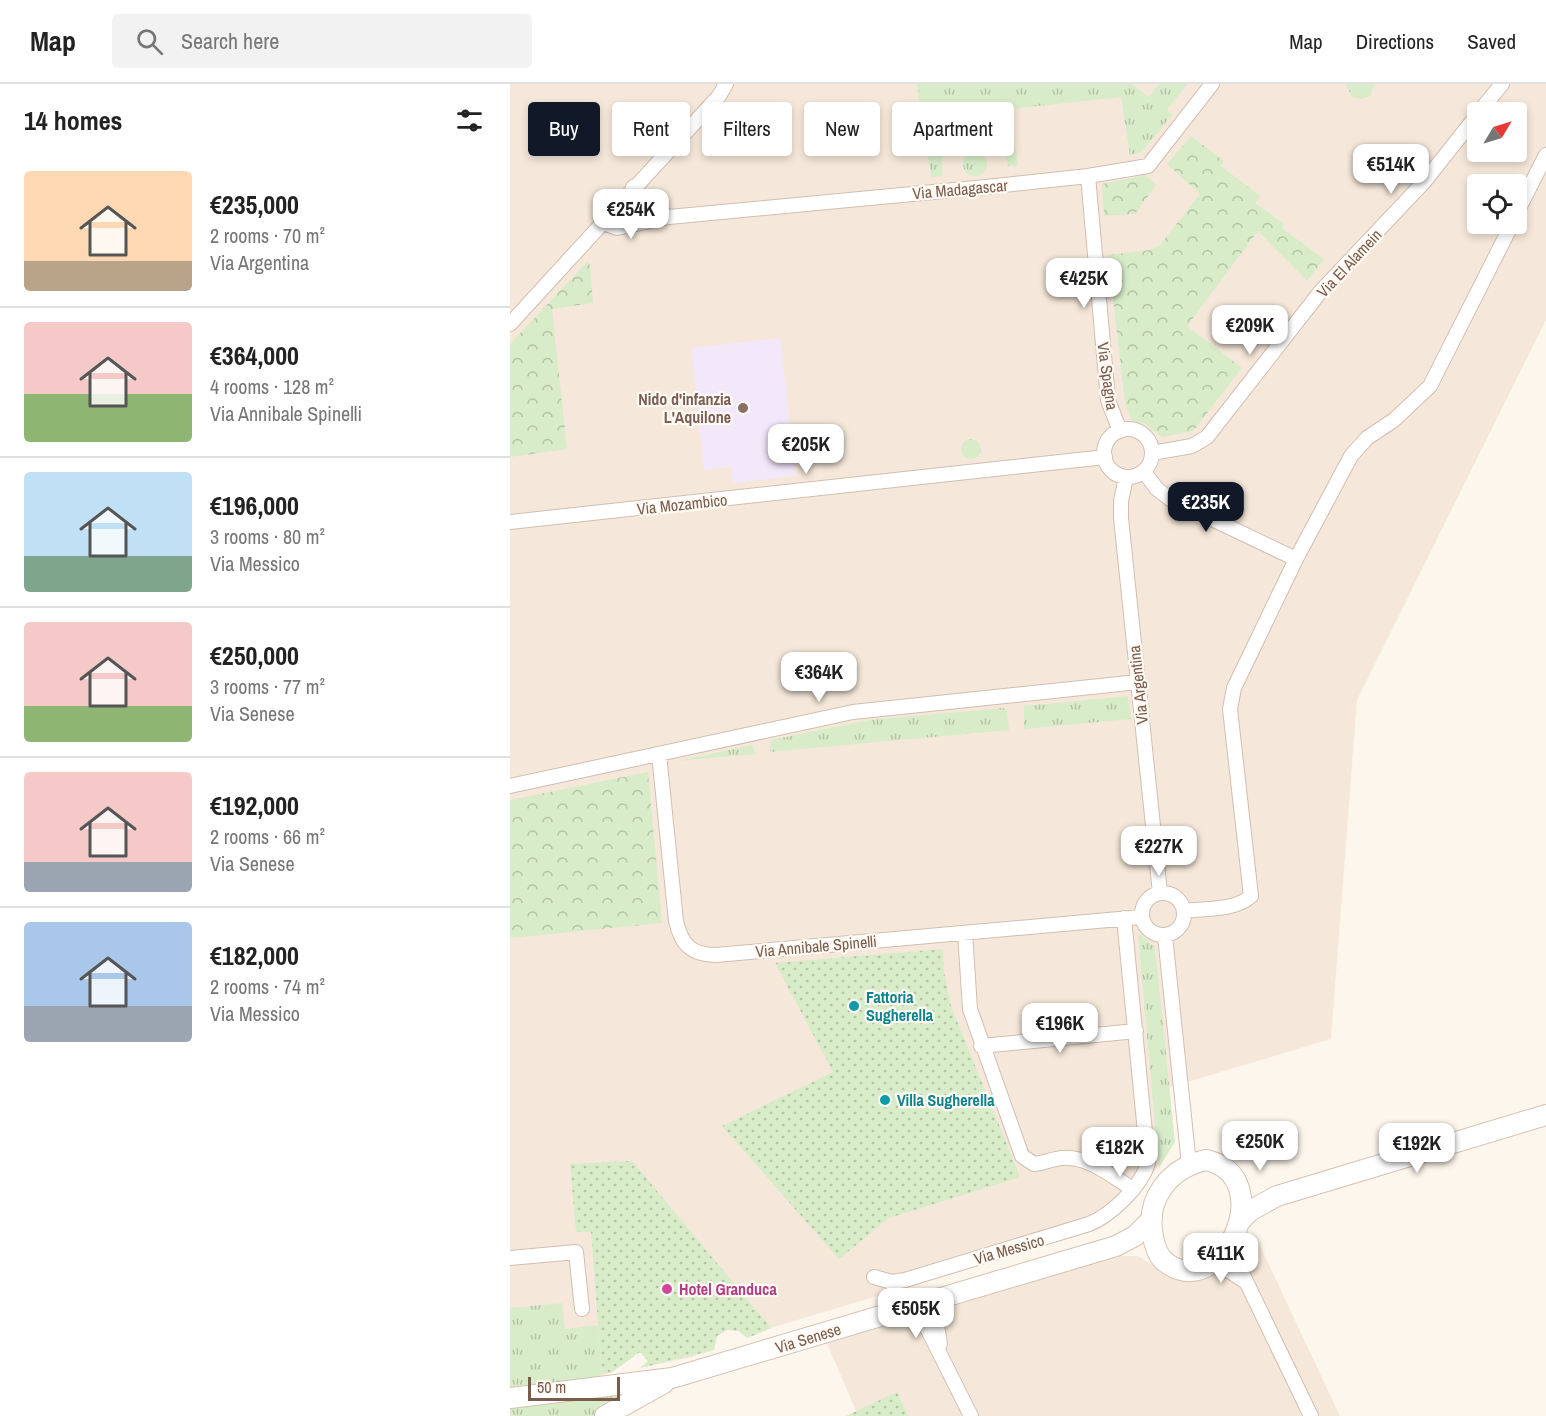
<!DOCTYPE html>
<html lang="en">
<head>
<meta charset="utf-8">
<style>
  :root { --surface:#fff; --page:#f2f2f2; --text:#222; --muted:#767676; --line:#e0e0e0; --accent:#111827 }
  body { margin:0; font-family:"Archivo Narrow",sans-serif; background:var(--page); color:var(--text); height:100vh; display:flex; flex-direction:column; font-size:22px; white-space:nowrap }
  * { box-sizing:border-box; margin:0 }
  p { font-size:20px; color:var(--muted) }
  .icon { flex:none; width:33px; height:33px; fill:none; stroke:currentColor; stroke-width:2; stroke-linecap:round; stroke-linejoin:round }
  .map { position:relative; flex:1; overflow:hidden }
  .details { display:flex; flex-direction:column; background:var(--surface); width:510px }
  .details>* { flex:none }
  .guide { position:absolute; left:18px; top:18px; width:570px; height:54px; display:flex; gap:12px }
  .needle { width:39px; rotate:52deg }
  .controls { position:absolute; left:957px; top:18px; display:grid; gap:12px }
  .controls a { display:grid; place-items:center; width:60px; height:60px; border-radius:6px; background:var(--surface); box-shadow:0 3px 9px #0003; font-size:30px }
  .scale { position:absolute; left:18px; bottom:15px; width:92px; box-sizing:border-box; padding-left:6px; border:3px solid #7a5c4d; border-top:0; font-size:16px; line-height:21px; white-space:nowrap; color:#7a5c4d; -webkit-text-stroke:4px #fffaf3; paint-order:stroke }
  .price { position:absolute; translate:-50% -51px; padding:0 14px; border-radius:12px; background:#fff; color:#222; font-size:20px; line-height:39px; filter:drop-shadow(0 2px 3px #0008) }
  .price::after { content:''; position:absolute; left:50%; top:36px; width:18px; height:14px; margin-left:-9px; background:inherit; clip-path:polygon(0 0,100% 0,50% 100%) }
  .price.on { background:var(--accent); color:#fff }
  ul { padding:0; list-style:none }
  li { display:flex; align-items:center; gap:18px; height:150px; padding:0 24px }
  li+li { border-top:2px solid var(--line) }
  li span { display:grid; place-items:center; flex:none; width:168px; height:120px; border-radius:6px; color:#555 }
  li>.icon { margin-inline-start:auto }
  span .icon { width:72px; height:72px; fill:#fffc; stroke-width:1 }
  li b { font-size:26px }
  h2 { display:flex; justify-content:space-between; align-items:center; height:72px; padding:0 24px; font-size:26px }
  .chip { padding:0 21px; border-radius:6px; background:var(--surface); box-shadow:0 3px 9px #0003; font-size:21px; line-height:54px }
  .chip.on { background:var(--accent); color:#fff }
  header { display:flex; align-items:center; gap:36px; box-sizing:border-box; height:84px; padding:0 30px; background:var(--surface); border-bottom:2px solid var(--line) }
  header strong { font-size:28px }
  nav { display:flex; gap:33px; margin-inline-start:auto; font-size:21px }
  .search { width:420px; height:54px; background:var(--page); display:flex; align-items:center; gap:15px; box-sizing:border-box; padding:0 21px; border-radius:6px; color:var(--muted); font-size:22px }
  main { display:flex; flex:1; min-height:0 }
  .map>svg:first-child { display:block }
  .residential { fill:#f5e8da; fill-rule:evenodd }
  .education { fill:#f3e8fa }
  .grass { fill:url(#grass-tufts) }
  .park { fill:url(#park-crowns) }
  .garden { fill:url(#garden-dots) }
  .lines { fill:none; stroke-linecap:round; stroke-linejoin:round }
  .street-casing { stroke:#d1beb0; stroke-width:16 }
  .secondary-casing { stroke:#d6c0b0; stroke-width:22 }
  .street { stroke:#fff; stroke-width:14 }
  .secondary { stroke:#fff; stroke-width:20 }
  .education-dot { fill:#8d6e63; stroke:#fffaf3; stroke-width:2 }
  .culture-dot { fill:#0f9aa8; stroke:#fffaf3; stroke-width:2 }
  .hotel-dot { fill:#d1479c; stroke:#fffaf3; stroke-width:2 }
  .labels { text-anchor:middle; stroke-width:4.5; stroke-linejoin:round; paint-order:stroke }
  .street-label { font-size:16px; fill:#7a5c4d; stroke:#fffaf3 }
  .education-label { font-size:16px; font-weight:bold; fill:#785e54; stroke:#fffaf3; text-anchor:end }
  .culture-label { font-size:16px; font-weight:bold; fill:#0d838f; stroke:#fffaf3; text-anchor:start }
  .hotel-label { font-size:16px; font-weight:bold; fill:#b23c85; stroke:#fffaf3; text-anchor:start }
</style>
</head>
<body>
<header>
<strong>Map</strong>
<div class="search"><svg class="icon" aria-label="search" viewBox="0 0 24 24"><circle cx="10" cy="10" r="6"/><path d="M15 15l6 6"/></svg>Search here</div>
<nav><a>Map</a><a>Directions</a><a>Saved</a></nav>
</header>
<main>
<section class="details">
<h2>14 homes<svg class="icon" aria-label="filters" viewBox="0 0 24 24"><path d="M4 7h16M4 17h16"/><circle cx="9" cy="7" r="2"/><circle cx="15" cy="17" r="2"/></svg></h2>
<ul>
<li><span style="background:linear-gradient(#ffd9b3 75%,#b9a48a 0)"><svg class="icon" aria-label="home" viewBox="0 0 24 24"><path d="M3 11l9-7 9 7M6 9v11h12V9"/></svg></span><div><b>€235,000</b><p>2 rooms · 70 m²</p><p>Via Argentina</p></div></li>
<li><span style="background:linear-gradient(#f6c9c9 60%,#8fb573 0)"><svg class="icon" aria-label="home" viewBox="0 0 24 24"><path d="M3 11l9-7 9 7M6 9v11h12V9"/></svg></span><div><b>€364,000</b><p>4 rooms · 128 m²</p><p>Via Annibale Spinelli</p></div></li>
<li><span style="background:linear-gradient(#bfe0f5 70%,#7fa58c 0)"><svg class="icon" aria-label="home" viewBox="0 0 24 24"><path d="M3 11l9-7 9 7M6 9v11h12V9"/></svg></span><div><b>€196,000</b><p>3 rooms · 80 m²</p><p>Via Messico</p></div></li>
<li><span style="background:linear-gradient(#f6c9c9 70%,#8fb573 0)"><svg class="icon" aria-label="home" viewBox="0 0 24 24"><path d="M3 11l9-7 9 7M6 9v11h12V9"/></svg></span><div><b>€250,000</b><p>3 rooms · 77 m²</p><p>Via Senese</p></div></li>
<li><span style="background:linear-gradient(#f6c9c9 75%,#9aa5b1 0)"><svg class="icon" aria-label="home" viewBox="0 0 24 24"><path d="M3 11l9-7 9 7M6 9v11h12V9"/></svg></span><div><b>€192,000</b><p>2 rooms · 66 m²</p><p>Via Senese</p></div></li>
<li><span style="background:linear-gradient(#a9c7e8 70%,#9aa5b1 0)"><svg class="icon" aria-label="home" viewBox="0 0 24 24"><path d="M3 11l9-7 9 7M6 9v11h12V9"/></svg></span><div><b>€182,000</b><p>2 rooms · 74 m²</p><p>Via Messico</p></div></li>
</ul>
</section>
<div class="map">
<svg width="1036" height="1332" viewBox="0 0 1036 1332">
  <defs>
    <pattern id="grass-tufts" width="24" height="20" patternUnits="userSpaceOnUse" patternTransform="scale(1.5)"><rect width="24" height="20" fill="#d8ecc9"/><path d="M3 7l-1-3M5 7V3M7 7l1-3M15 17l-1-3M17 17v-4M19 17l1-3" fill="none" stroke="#b4c2a5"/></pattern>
    <pattern id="park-crowns" width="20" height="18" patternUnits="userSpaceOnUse" patternTransform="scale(1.5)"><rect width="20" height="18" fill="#d8ecc9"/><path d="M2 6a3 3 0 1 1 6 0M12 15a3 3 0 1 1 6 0" fill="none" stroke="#b4c2a5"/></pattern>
    <pattern id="garden-dots" width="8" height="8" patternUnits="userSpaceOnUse" patternTransform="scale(1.5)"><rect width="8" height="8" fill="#d8ecc9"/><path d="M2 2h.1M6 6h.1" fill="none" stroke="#b4c2a5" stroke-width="1.8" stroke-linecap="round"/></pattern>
  </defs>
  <rect width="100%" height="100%" fill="#fdf6ec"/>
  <path class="residential" d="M 0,0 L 1036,0 L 1036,236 L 847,616 L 821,955 L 657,1004 L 663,1060 L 626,1114 L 597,1141 L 583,1147 L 261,1244 L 237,1254 L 229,1247 L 217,1246 L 207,1252 L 204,1266 L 178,1274 L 130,1284 L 138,1277 L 130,1268 L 102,1288 L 81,1296 L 0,1304 ZM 968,28 L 1006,28 L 1006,68 L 968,68 ZM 968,100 L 1006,100 L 1006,140 L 968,140 Z
    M 745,1151 L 830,1332 L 336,1332 L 346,1327 L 316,1257 L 599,1172 L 628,1172 L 667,1196 L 688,1195 L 699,1190 L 730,1156 Z"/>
  <path class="education" d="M 270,254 L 286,392 L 223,399 L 221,383 L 194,386 L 181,264 Z"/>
  <path class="grass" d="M 407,0 L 622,0 L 639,13 L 649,0 L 677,0 L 657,26 L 662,31 L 632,68 L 620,71 L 611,13 L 501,25 L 508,82 L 498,82 C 492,28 424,39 433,92 L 421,93 Z
    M 836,0 L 865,0 L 860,12 L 851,15 L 842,13 Z
    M453 80a12 12 0 1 1 24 0a12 12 0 1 1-24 0Z
    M451 365a10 10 0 1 1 20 0a10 10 0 1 1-20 0Z
    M 618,612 L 621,635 L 514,645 L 514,622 Z
    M 493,624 L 497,626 L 499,646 L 260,668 L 261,656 L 359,636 Z
    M 242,661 L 246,670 L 168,677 Z
    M 628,851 L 631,851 L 645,863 L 665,1058 L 649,1084 Z
    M 52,1219 L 55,1245 L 88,1241 L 92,1290 L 81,1296 L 0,1304 L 0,1224 Z
    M 122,1307 L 124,1312 L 84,1332 L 0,1332 L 0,1322 Z"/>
  <path class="park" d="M 681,52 L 714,77 L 711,82 L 750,112 L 745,119 L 774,140 L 772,144 L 814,175 L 797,197 L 748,147 L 677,242 L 732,284 L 683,347 L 652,353 L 634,339 L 622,337 L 615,319 L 598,171 L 640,166 L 649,162 L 690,110 L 657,80 Z
    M 636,91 L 646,101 L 625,130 L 594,132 L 592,100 Z
    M 77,178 L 80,181 L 83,219 L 42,225 L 57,365 L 0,373 L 0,260 Z
    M 138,688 L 152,839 L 0,854 L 0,716 Z"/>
  <path class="garden" d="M 433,865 L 434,888 L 441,922 L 510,1093 L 379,1134 L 329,1175 L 212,1042 L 323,988 L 265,879 Z
    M 122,1077 L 261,1244 L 237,1254 L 229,1247 L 217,1246 L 207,1252 L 204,1266 L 130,1284 L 138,1277 L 130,1268 L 102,1288 L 92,1290 L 81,1148 L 66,1148 L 60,1080 Z
    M 387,1308 L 398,1332 L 336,1332 Z"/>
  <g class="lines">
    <g class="street-casing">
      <path id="street" d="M 969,28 L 992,0
        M 578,92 L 598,316 L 610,347
        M 123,103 L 135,121 L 157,132
        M 1006,130 L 1036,71
        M 91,138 L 107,144 L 159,133 L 476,103 L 578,92 L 638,82 L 702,0
        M 0,240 L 209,12 L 216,0
        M594 369a24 24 0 1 1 48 0a24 24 0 1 1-48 0Z
        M 642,369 L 682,362 L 697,353 L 811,207 L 914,98 L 968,30
        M 634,388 L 647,405 L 660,415 L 786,475
        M 616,393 L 611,417 L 611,434 L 650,809
        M 0,438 L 595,373
        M 149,670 L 166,837 C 171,860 181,871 206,871 L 631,833
        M 0,702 L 343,628 L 628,598
        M632 830a21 21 0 1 1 42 0a21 21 0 1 1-42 0Z
        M 674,827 C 695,824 725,827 741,812 L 720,625 L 724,604 L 786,475 L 841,372 L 857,354 L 884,336 L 920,302 L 1002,140
        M 455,849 L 460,925 L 512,1072 L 524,1080 C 533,1079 542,1075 552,1074 C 578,1072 601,1091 622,1105
        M 655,852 L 679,1080
        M 471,962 L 626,947
        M 719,1162 L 801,1332
        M 0,1174 L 66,1168 L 72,1225
        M 700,1180 L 721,1188 L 733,1196
        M 364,1193 L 382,1198 L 395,1196 L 579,1140 C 601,1131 631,1103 638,1079 L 614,834
        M 392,1226 L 410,1236 L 418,1246 L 461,1332
        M 430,1260 L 427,1241 L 435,1213"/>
    </g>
    <g class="secondary-casing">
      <path id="secondary" d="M 696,1076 C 772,1093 710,1224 654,1177 C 648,1172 644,1160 643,1152 C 635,1114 660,1084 696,1076 Z
        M 731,1136 L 740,1127 L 767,1112 L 1036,1031
        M 0,1314 L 162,1294 L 606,1162 L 625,1152 L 640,1137
        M 95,1332 L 154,1299"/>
    </g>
    <use href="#street" class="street"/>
    <use href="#secondary" class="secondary"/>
  </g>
  <circle class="education-dot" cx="233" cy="324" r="6"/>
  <g class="culture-dot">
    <circle cx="344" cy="922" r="6"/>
    <circle cx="375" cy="1016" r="6"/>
  </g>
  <circle class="hotel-dot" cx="157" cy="1205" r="6"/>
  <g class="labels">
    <g class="street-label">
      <text transform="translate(450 105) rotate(-5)" y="6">Via Madagascar</text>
      <text transform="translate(839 179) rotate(-47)" y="6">Via El Alamein</text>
      <text transform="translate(598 292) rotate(82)" y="6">Via Spagna</text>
      <text transform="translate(172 420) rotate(-6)" y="6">Via Mozambico</text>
      <text transform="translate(628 601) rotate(-96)" y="6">Via Argentina</text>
      <text transform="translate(306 862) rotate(-5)" y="6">Via Annibale Spinelli</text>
      <text transform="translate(499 1165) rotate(-16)" y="6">Via Messico</text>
      <text transform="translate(298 1254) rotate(-17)" y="6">Via Senese</text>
    </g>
    <g class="education-label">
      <text x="221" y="321">Nido d'infanzia<tspan x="221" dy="18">L'Aquilone</tspan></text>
    </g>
    <g class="culture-label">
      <text x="356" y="919">Fattoria<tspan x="356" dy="18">Sugherella</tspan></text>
      <text x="387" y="1022">Villa Sugherella</text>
    </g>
    <g class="hotel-label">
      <text x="169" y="1211">Hotel Granduca</text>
    </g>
  </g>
</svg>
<div class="controls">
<a><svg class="needle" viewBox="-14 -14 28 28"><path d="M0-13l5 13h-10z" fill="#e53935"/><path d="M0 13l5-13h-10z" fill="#767676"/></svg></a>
<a><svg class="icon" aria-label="locate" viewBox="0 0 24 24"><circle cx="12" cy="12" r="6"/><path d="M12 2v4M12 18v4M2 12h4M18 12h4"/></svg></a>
</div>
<div class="scale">50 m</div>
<b class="price" style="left:881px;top:111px">€514K</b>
<b class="price" style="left:121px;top:156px">€254K</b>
<b class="price" style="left:574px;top:225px">€425K</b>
<b class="price" style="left:740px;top:272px">€209K</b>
<b class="price" style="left:296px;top:391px">€205K</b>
<b class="price on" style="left:696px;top:449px">€235K</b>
<b class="price" style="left:309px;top:619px">€364K</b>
<b class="price" style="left:649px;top:793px">€227K</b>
<b class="price" style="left:550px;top:970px">€196K</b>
<b class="price" style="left:750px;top:1088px">€250K</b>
<b class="price" style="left:907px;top:1090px">€192K</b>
<b class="price" style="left:610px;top:1094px">€182K</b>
<b class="price" style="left:711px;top:1200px">€411K</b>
<b class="price" style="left:406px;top:1255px">€505K</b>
<div class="guide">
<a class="chip on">Buy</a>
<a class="chip">Rent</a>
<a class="chip">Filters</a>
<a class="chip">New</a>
<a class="chip">Apartment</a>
</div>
</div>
</main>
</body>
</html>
